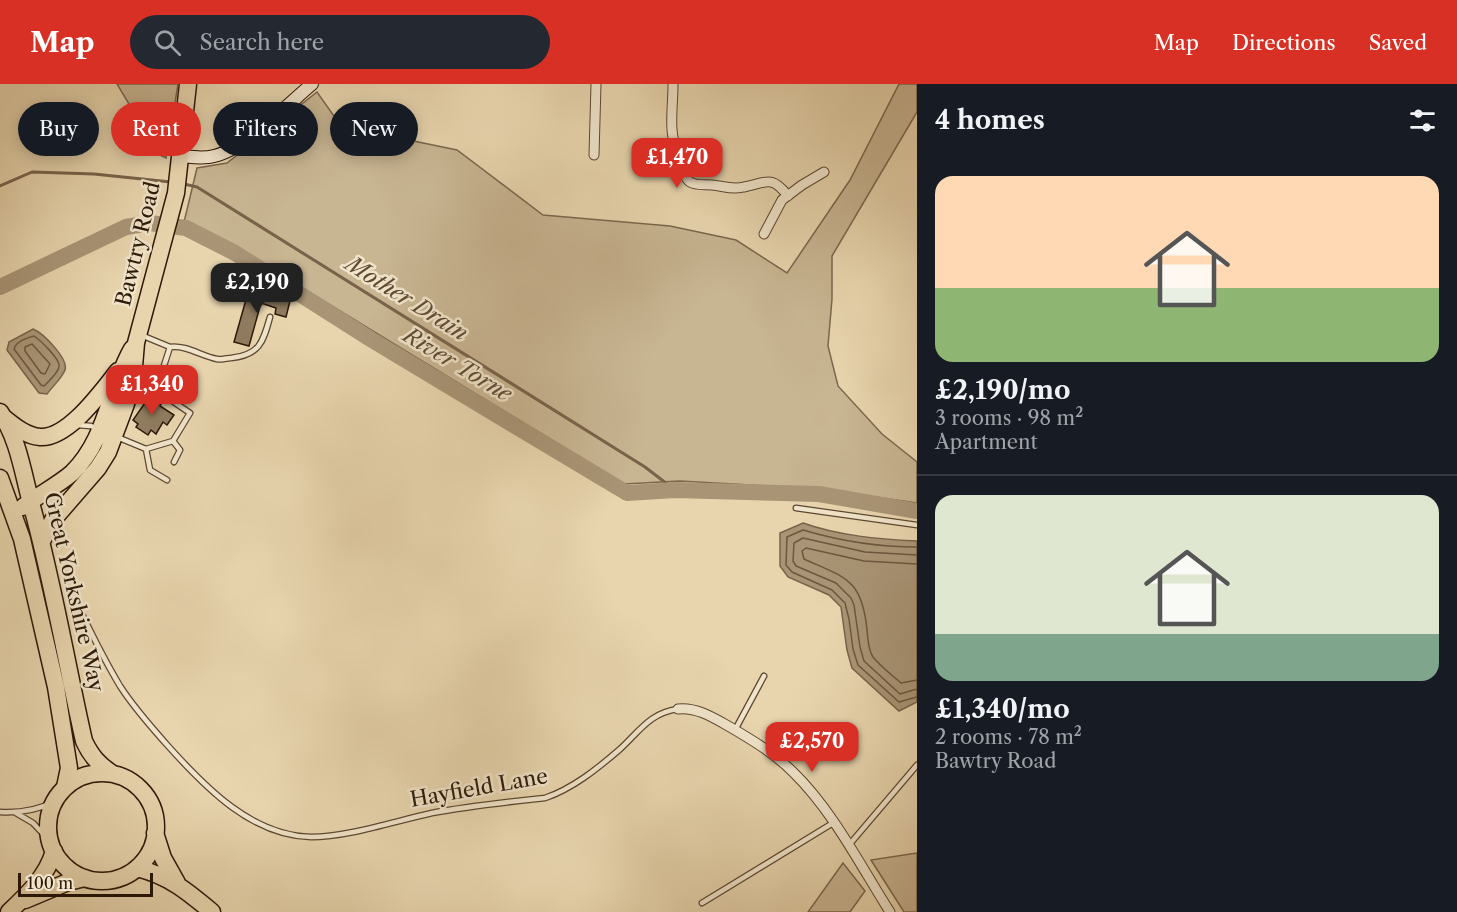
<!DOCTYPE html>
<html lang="en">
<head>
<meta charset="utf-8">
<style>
  :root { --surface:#171b24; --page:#242831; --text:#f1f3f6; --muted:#9ea1a6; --line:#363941; --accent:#d93025 }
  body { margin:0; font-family:"Libre Caslon Text",serif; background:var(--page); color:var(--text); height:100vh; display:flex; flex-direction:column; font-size:22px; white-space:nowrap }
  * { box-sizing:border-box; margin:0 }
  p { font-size:20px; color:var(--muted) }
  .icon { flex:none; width:33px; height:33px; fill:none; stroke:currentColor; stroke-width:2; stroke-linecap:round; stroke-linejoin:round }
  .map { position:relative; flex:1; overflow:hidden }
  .side { display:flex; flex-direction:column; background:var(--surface); width:540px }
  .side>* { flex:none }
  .top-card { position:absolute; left:18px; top:18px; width:570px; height:54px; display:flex; gap:12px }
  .scale { position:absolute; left:18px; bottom:15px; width:135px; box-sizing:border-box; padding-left:6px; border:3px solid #2e1908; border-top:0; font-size:16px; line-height:21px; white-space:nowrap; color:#2e1908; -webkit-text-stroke:4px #f0e4ca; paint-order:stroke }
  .price { position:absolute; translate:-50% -51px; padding:0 14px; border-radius:12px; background:var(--accent); color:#fff; font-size:20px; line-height:39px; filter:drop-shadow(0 2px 3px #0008) }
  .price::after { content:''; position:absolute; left:50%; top:36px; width:18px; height:14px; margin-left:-9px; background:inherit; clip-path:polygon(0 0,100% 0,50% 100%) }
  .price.on { background:#222; color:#fff }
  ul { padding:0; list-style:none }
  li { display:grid; align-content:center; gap:12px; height:318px; padding:0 18px }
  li+li { border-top:2px solid var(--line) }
  li span { display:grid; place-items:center; height:186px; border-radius:18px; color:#555 }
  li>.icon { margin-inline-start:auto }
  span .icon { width:108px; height:108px; fill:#fffc; stroke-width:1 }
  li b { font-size:26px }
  h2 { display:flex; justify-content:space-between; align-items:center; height:72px; padding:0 18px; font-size:26px }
  .chip { padding:0 21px; border-radius:27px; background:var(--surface); box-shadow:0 3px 15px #0003; font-size:21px; line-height:54px }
  .chip.on { background:var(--accent); color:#fff }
  header { display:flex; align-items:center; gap:36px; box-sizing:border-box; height:84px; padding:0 30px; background:var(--accent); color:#fff }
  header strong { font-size:28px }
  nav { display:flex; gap:33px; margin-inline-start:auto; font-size:21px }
  .search { width:420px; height:54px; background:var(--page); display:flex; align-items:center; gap:15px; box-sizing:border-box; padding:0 21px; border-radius:33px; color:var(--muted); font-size:22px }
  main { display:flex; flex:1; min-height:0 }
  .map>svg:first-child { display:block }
  .green { fill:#c8b592; stroke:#7b674d; stroke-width:1.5 }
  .water { fill:#a99576; stroke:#78634a; stroke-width:1.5 }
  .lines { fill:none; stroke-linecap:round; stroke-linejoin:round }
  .shore { stroke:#6c573f; stroke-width:1.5 }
  .stream { stroke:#78634a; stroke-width:3 }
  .river { stroke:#a99576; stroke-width:16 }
  .building { fill:#8f7b5e; stroke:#2e1908; stroke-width:1.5 }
  .lane-casing { stroke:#5c4832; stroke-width:7 }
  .street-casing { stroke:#5c4832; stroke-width:11 }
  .secondary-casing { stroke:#2e1908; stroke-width:14 }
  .highway-casing { stroke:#2e1908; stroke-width:19 }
  .lane { stroke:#f0e4ca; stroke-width:4.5 }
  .street { stroke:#f0e4ca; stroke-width:9 }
  .secondary { stroke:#f0e4ca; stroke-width:12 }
  .highway { stroke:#e8d5ae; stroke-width:16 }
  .labels { text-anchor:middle; stroke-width:5; stroke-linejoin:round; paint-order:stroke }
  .street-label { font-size:21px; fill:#2e1908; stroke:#f0e4ca }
  .water-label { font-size:22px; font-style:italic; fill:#5f4b34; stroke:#f0e4ca }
</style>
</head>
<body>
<header>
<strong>Map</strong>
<div class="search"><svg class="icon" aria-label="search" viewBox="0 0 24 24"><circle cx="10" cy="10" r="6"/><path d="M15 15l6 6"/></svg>Search here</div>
<nav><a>Map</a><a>Directions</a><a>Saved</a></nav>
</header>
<main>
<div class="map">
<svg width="917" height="828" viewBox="0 0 917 828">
  <rect width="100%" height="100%" fill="#e8d5ae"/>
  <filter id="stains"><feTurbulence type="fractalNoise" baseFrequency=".00333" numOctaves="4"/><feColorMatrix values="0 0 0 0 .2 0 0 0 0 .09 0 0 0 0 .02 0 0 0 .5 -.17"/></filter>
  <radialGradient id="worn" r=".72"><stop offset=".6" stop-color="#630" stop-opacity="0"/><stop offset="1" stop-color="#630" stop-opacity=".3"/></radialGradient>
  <path class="green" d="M 117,0 L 178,0 L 166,74 L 151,67 L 139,50 L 135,30 Z
    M 899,0 L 917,0 L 917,28 L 832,172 L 832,215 L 828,262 L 838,302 L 882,350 L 917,378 L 917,419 L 820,405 L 680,397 L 624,400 L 222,155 L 184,138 L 197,84 L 227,79 L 317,8 L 341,42 L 457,66 L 543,131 L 670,142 L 736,156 L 787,189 L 850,96 Z
    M 917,769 L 917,828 L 904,828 L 871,776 Z
    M 843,779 L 865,807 L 850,828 L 808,828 Z"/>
  <path class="water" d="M 33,245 C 43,249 69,275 65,286 C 62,294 52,303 47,310 L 39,309 L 7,266 L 9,258 Z
    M 803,439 C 840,452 878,455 917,457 L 917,618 L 899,627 L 852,584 L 847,566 L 841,523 L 829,511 L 788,493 L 780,482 L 780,449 Z"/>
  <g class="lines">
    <path class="shore" d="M 34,252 C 40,256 60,275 59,282 C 59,288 48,298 44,302 L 41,301 L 14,265 C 16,257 27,254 34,252 Z
      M 32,260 L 50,280 L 45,290 L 41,289 L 25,267 L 25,263 Z
      M 917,463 C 878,463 840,457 803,446 L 787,453 L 786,481 L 792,488 L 832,506 L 845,519 L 849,535 L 853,565 L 858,581 L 899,618 L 917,613
      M 917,471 L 865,468 L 803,454 L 794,459 L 793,477 L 796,482 L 836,499 L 851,514 L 854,521 L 860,563 L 864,577 L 900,610 L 917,605
      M 917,480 L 864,477 L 806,464 L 802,467 L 804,475 C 846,494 862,495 867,546 C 868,555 868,566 873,573 C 881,583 892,591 901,599 L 917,596"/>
    <path class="stream" d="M 184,100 L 197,103 L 645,383 L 675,406
      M 0,102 L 32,88 L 94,90 L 171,98"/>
    <path class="river" d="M 0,203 L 126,143 L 150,139 L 186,144 L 235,169 L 372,256 L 627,409 L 675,406 L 819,410 L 917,427"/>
  </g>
  <path class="building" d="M 249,205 L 290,217 L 286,233 L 275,230 L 276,224 L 261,219 L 249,262 L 234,258 Z
    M 151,310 L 162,318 L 160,322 L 174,331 L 167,341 L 163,338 L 156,350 L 151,346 L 148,351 L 136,343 L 138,340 L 133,336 Z"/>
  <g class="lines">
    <g class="lane-casing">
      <path id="lane" d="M 141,251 L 170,263 L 160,294
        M 170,263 C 187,261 201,272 217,275 C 221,276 226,274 231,274 C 259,271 263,259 270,233
        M 162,310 L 190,329 L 173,357
        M 77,341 L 91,342 L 98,345
        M 117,353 L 146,365 L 173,357 L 180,366 L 174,378
        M 146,365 L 150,386 L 167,396
        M 796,424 L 917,441
        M 72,509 C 87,541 102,572 120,602 C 134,624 152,644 169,663 C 205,703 252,752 311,753 C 348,753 395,737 432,729 C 469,722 507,718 545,714 C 572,705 597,685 619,666 C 639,648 649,629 678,625
        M 735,646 L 764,592
        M 0,728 C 19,729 36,727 53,718
        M 16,729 L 33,739 L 49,756
        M 849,761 L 917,681
        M 702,819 L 833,739"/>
    </g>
    <g class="street-casing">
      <path id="street" d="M 673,0 C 673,15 671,31 672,46 C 673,57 681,92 690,98 C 696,102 705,100 712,101 C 723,102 733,106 744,103 C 766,99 771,90 788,112
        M 594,71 L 596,0
        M 764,150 L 782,116 L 802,101 L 824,88
        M 678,625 C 697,623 714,634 730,643 C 752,656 774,669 793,688 C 833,727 860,781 890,828"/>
    </g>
    <g class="secondary-casing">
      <path id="secondary" d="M 181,72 C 192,73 203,75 214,72 C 245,65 287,21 312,0"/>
    </g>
    <g class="highway-casing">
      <path id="highway" d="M 0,328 C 18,354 23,389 31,419 C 53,497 66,578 84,657 C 91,672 99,681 113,690
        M 3,333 C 14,342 26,352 40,353 C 68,355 102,307 118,287
        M 0,394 L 22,455 L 56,603 L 69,684 L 65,703
        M 23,423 C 38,411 57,402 72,389 C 107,355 109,305 132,265
        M 42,457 L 53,436 L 98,384 L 108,368 L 126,320 L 133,294 L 136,259 L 176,109 L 188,0
        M48 743a54 54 0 1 1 108 0a54 54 0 1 1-108 0Z
        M 155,749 L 163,774 L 177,799
        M 137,784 C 169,792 187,807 212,828
        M 25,816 L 68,798 L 85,794
        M 9,828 C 28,810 47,792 54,767"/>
    </g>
    <use href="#lane" class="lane"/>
    <use href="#street" class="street"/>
    <use href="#secondary" class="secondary"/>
    <use href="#highway" class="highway"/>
  </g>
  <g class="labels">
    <g class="street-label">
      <text transform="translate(138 160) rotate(-76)" y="7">Bawtry Road</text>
      <text transform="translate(74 508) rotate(77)" y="7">Great Yorkshire Way</text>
      <text transform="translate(479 704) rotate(-10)" y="7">Hayfield Lane</text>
    </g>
    <g class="water-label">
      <text transform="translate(407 214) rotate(32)" y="8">Mother Drain</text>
      <text transform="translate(458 280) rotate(31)" y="8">River Torne</text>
    </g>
  </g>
  <rect width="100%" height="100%" filter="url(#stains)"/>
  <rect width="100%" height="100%" fill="url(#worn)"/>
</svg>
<div class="scale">100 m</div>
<b class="price" style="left:677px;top:105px">£1,470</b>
<b class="price on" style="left:257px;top:230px">£2,190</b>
<b class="price" style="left:152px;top:332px">£1,340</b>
<b class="price" style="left:812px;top:689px">£2,570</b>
<div class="top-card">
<a class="chip">Buy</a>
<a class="chip on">Rent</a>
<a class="chip">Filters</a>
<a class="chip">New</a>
</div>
</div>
<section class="side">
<h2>4 homes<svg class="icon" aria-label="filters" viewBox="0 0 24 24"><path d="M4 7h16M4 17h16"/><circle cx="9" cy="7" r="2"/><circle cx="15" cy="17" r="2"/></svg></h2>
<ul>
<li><span style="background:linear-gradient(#ffd9b3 60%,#8fb573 0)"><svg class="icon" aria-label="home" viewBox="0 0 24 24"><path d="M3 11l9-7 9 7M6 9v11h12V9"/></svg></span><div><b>£2,190/mo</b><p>3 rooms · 98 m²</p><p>Apartment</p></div></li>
<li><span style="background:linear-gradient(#dfe7d0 75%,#7fa58c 0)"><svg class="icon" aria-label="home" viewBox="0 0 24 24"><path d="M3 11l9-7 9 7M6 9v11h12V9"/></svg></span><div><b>£1,340/mo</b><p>2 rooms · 78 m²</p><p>Bawtry Road</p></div></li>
</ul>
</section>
</main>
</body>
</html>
